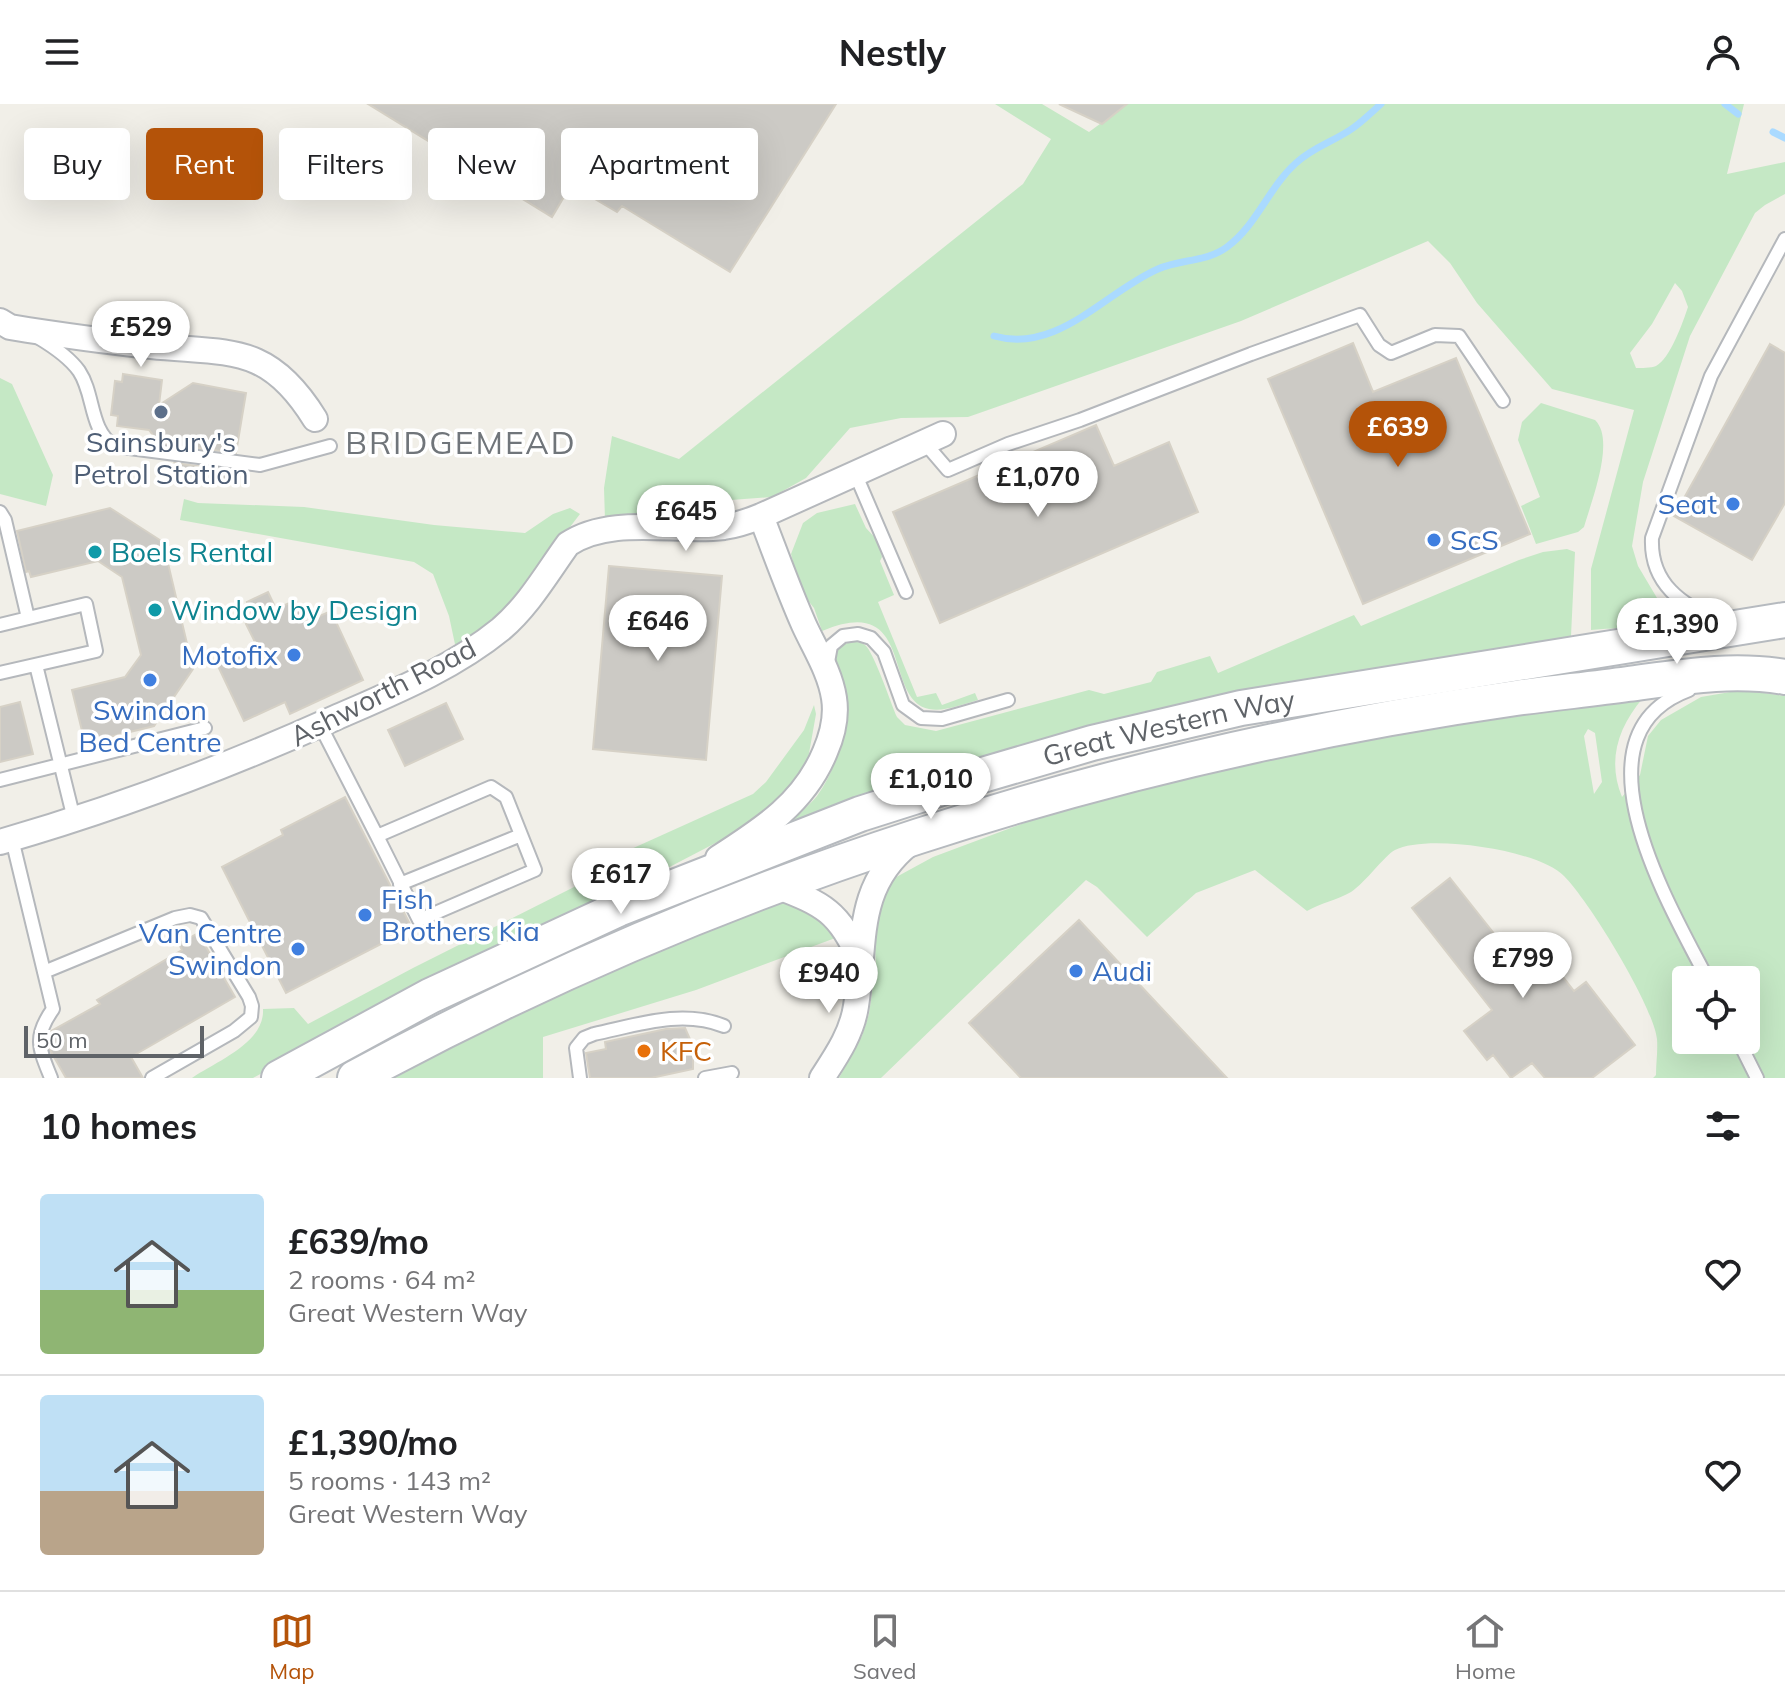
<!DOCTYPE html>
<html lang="en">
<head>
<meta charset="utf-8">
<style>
  :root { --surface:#fff; --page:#f2f2f2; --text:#202124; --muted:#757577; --line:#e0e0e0; --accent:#b45309 }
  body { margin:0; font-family:Mulish,sans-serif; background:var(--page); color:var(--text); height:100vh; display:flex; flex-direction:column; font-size:30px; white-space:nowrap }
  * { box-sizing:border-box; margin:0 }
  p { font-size:26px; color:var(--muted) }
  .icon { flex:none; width:44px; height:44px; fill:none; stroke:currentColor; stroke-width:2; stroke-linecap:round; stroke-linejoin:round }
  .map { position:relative; height:974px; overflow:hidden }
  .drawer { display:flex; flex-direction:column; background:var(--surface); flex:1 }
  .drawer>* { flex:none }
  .top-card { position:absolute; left:24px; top:24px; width:800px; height:72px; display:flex; gap:16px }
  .tools { position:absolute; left:1672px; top:862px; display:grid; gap:16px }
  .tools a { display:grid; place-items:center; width:88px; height:88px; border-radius:8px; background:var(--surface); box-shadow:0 8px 32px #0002; font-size:40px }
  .scale { position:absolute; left:24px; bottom:20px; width:180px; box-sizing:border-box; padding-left:8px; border:4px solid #5f6368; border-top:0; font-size:22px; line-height:28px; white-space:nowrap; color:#5f6368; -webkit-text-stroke:6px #fff; paint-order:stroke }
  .price { position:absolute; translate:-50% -68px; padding:0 18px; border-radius:28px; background:#fff; color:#222; font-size:26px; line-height:52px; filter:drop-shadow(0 2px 4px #0008) }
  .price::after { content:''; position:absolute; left:50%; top:48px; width:24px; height:18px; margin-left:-12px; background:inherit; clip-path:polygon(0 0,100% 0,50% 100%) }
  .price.selected { background:var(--accent); color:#fff }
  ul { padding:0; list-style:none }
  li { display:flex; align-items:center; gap:24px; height:200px; padding:0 40px }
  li+li { border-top:2px solid var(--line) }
  li span { display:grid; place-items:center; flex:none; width:224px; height:160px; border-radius:8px; color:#555 }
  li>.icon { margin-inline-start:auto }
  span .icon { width:96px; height:96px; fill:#fffc; stroke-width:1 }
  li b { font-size:34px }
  h2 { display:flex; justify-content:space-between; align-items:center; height:96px; padding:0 40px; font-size:34px }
  .tag { padding:0 28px; border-radius:8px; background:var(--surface); box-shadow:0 8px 32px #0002; font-size:28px; line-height:72px }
  .tag.selected { background:var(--accent); color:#fff }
  header { display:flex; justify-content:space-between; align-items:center; height:104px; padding:0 40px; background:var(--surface); font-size:36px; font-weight:700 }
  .tab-bar { display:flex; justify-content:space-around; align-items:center; height:112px; border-top:2px solid var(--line); background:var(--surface); font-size:22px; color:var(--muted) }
  .tab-bar a { display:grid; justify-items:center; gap:4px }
  .tab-bar .selected { color:var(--accent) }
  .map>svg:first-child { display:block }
  .green { fill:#c5e8c5; fill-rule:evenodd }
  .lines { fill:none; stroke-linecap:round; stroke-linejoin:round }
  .stream { stroke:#aadaff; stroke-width:7 }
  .building { fill:#cccac5; stroke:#d6d1c6; stroke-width:2 }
  .lane-casing { stroke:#b5b8bc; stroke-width:16 }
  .street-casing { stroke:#b5b8bc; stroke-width:28 }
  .secondary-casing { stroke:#b6babf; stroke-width:38 }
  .lane { stroke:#fff; stroke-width:12 }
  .street { stroke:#fff; stroke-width:24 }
  .secondary { stroke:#fff; stroke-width:34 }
  .service-dot { fill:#5c6f8a; stroke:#fff; stroke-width:3 }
  .shop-dot { fill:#3f7fe0; stroke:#fff; stroke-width:3 }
  .culture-dot { fill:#0f9aa8; stroke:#fff; stroke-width:3 }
  .food-dot { fill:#e8710a; stroke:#fff; stroke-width:3 }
  .labels { text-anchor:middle; stroke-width:7; stroke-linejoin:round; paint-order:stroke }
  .service-label { font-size:28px; fill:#4e5e75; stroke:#fff }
  .shop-label { font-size:28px; fill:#366cbe; stroke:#fff; text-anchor:end }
  .culture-label { font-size:28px; fill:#0d838f; stroke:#fff; text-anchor:start }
  .street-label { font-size:28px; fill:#5f6368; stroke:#fff }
  .food-label { font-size:28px; fill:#c56008; stroke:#fff; text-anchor:start }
  .quarter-label { font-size:32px; letter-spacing:2px; fill:#70757a; stroke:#fff }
</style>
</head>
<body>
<header><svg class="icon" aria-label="menu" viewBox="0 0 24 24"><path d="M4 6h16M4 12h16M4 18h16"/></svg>Nestly<svg class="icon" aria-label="person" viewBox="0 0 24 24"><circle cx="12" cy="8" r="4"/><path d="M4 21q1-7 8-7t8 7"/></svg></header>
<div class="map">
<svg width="1785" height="974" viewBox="0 0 1785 974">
  <rect width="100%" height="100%" fill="#f1efe8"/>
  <path class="green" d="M 995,0 L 1042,0 L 1089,28 L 1127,0 L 1744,0 L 1727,70 L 1785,58 L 1785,90 L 1765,101 L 1755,109 L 1690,232 L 1643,378 L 1632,442 L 1638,462 L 1660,499 C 1651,503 1648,511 1640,517 C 1627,526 1606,524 1591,526 L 1591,465 L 1634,306 L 1552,285 L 1477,199 L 1450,159 L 1428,137 L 1241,217 L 968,313 L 901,314 L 850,324 L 806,374 L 772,393 L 731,396 L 605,416 L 604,384 L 612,332 L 679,355 L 1023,80 L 1051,35 ZM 1675,179 L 1682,187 L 1688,203 C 1683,218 1670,255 1656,262 C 1651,264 1641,264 1636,264 L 1630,249 L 1652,220 Z
    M 0,274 L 12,280 L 53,371 L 46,402 L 0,390 Z
    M 1541,299 L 1595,316 C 1616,336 1591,398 1584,423 L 1578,428 L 1536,440 L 1521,402 L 1540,393 L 1518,336 L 1522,318 Z
    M 184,395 L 198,399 L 304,403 L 434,421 L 525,429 L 553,410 L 570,404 L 580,410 L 497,518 L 456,545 L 449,512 L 433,470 L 414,458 L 180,416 Z
    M 855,400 L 866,424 L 878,437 L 882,453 L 880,457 L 894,491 L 878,498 L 917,593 L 936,589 L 942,601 L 975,589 L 978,596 C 963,600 945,608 929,605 C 882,595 916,487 822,527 L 814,504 L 801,488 L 791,450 L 803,419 L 817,409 Z
    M 1567,445 L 1575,448 L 1571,532 L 1237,592 L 792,721 L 791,718 C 799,709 810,701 817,692 C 847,651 846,602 835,555 L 836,548 C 842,539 855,534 865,541 C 874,548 891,600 897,613 L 905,621 L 936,627 L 1089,586 L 1104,590 L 1151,578 L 1157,568 L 1210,552 L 1218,569 L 1354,511 L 1361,522 L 1519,456 L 1543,448 Z
    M 1742,586 L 1785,592 L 1785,974 L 1653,974 L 1656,971 C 1656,959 1658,946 1657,935 C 1653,901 1589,797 1564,772 C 1540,746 1427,729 1395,746 C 1384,752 1366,778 1351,788 C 1337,796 1321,799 1307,807 L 1255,766 L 1196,789 L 1147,833 L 1097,783 L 1086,776 L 881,974 L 839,974 L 862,932 L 869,910 L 876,860 L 873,817 L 889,777 L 933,753 L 1075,700 L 1191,670 L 1396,630 L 1643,594 C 1618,623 1607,657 1622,693 L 1640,671 L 1648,632 L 1661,616 L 1701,593 ZM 1588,625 L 1595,629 L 1602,678 L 1594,690 L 1584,632 ZM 1686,876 L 1746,876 L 1746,936 L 1686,936 Z
    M 814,601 L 816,610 L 808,655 L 783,696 L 752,720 L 610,794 L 375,907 L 253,974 L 192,974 C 217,957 265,939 263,905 L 294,904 L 308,920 L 413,864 L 586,777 L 598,760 L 753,690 L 766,678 L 804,626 Z
    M 781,796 L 811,804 L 838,833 L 696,886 L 543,933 L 543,974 L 381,974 L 563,883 Z"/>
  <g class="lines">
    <path class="stream" d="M 1725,0 L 1738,10
      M 1773,28 L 1785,34
      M 994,232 C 1058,250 1105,188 1158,165 C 1181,155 1207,158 1227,143 C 1257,121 1269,83 1296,59 C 1313,43 1335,37 1353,24 C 1363,17 1372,8 1381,0"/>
  </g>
  <path class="building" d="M 368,0 L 836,0 L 730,168 L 622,102 L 617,108 L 571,81 L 552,113 Z
    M 1059,0 L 1127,0 L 1102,20 Z
    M 1353,239 L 1373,288 L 1456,254 L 1530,430 L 1363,500 L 1268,275 Z
    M 1770,240 L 1785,249 L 1785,399 L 1752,456 L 1674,412 Z
    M 123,270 L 162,276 L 159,301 L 193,279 L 246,289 L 236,349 L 159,339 L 149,326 L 117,322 L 118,312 L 111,311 L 115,277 L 122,278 Z
    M 1096,321 L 1114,362 L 1169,338 L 1198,408 L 940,519 L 893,408 Z
    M 175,359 L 233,367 L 231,376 L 183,370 Z
    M 110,404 L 163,438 L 193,565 L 154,622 L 85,639 L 72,586 L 125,573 L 141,551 L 122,473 L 98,457 L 31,473 L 29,467 L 26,468 L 17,427 Z
    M 609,462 L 722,472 L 706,656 L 593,645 Z
    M 268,488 L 276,505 L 296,496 L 306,518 L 331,507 L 363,576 L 290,610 L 285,598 L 244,617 L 217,560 L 257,542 L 246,520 L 255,516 L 247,498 Z
    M 20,598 L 33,650 L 0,658 L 0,603 Z
    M 446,599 L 463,635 L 405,662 L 388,626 Z
    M 345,693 L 412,824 L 286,889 L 222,763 L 283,731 L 281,726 Z
    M 1450,774 L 1519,861 L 1527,855 L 1543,875 L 1556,864 L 1574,887 L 1586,878 L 1635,941 L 1592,974 L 1545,974 L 1532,959 L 1511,974 L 1493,951 L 1487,956 L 1464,927 L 1492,906 L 1412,804 Z
    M 1079,816 L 1227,974 L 1021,974 L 969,919 Z
    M 198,829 L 235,893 L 131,953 L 143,974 L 66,974 L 50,946 L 51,927 L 100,900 L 97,896 L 182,846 L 179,840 Z
    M 685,924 L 693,942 L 693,965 L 651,974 L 590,974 L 586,949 L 606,945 L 605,938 L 666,925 Z"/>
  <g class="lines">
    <g class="lane-casing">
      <path id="lane" d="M 39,234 C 54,243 69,253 79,267 C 95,291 89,325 114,342 L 260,361 L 330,342
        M 924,338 L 948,366 L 1008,340 L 1080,316 L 1251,250 L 1360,211 L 1379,241 L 1391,249 L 1435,231 L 1459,232 L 1503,297
        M 855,369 L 906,488
        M 0,408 L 5,416 L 28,514
        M 1719,517 C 1682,501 1650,480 1652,434 L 1711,272 L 1785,135
        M 0,521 L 86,500 L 96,547 L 0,569
        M 828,558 L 831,542 L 843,532 L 858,530 L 871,534 L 884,548 L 903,601 L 921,614 L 942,615 L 1008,596
        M 36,561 L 74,715
        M 1689,586 C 1567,631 1670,802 1708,876
        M 320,621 L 377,732
        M 0,676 L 205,624
        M 491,683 L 506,693 L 535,766 L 419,816 L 377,732 Z
        M 12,735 L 53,905 C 33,933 39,944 51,974
        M 400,780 L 521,731
        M 44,868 L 175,814 L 190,811 L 201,814 L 249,893 L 252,902 L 251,913 L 234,927 L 152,974
        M 1738,936 L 1757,974
        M 580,974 L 576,944 L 584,934 L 594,930 C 637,921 682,905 724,922
        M 705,974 L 732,969"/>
    </g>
    <g class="street-casing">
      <path id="street" d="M 0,217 L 10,223 L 28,226 C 68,232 109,238 151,242 C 230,250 268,239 315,315
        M 0,738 C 115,705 226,663 335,614 C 392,589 452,565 501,525 C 529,501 547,469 568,440 C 612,411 675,429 724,423 C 737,421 749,417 761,412 L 943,330
        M 718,754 C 763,725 804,699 825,648 C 832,632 837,613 834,594 C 830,568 815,545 804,521 C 788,485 775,448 761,412
        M 776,782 C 823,800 840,808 860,856
        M 822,974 C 837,951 852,929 856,902 C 866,840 854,783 910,739"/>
    </g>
    <g class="secondary-casing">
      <g id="secondary">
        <path id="s1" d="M 279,974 L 430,892 L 618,805 L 860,710 L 986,670 L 1092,639 L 1241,604 L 1785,516"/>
        <path d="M 355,974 C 715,778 1110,652 1516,594 C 1553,589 1591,585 1628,580 C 1681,573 1732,564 1785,573"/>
      </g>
    </g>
    <use href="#lane" class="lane"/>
    <use href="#street" class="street"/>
    <use href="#secondary" class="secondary"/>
  </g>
  <circle class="service-dot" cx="161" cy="308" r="8"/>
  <g class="shop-dot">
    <circle cx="1733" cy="400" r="8"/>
    <circle cx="1434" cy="436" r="8"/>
    <circle cx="294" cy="551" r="8"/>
    <circle cx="150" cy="576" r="8"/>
    <circle cx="365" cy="811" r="8"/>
    <circle cx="298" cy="845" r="8"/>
    <circle cx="1076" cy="867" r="8"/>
  </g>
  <g class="culture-dot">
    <circle cx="95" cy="448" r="8"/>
    <circle cx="155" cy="506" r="8"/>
  </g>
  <circle class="food-dot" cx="644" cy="947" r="8"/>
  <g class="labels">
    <g class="service-label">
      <text x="161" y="348">Sainsbury's<tspan x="161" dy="32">Petrol Station</tspan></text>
    </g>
    <g class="shop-label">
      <text x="1717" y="410">Seat</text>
      <text x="1450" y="446" text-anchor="start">ScS</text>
      <text x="278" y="561">Motofix</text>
      <text x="150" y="616" text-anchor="middle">Swindon<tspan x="150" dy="32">Bed Centre</tspan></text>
      <text x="381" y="805" text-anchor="start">Fish<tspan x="381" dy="32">Brothers Kia</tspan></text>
      <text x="282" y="839">Van Centre<tspan x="282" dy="32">Swindon</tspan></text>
      <text x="1092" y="877" text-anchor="start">Audi</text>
    </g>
    <g class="culture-label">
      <text x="111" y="458">Boels Rental</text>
      <text x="171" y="516">Window by Design</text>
    </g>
    <g class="street-label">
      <text transform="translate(383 588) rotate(-27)" y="10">Ashworth Road</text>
      <text dy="10" stroke="none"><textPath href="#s1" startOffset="960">Great Western Way</textPath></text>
    </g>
    <g class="food-label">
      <text x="660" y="957">KFC</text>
    </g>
    <g class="quarter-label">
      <text x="461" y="350">BRIDGEMEAD</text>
    </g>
  </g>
</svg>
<div class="tools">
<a><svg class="icon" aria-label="locate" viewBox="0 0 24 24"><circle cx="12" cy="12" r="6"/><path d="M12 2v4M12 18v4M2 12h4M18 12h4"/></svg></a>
</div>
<div class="scale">50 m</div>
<b class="price" style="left:141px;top:265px">£529</b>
<b class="price selected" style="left:1398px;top:365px">£639</b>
<b class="price" style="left:1038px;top:415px">£1,070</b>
<b class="price" style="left:686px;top:449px">£645</b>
<b class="price" style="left:658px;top:559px">£646</b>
<b class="price" style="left:1677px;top:562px">£1,390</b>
<b class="price" style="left:931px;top:717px">£1,010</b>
<b class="price" style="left:621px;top:812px">£617</b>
<b class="price" style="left:1523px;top:896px">£799</b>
<b class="price" style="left:829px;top:911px">£940</b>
<div class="top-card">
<a class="tag">Buy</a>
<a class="tag selected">Rent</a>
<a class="tag">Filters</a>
<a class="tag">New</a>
<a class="tag">Apartment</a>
</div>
</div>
<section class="drawer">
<h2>10 homes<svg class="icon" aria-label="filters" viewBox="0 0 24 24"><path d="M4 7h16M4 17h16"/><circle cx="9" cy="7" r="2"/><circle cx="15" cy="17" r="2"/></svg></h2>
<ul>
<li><span style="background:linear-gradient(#bfe0f5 60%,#8fb573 0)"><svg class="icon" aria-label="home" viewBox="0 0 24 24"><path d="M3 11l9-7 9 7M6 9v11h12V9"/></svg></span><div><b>£639/mo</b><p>2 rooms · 64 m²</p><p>Great Western Way</p></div><svg class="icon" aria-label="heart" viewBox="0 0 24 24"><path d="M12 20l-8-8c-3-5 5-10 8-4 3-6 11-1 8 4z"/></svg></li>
<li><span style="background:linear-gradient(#bfe0f5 60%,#b9a48a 0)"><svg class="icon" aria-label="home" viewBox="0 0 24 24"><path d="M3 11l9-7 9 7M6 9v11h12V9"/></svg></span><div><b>£1,390/mo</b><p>5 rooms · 143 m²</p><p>Great Western Way</p></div><svg class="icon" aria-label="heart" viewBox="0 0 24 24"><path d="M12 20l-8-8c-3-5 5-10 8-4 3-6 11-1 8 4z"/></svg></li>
</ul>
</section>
<nav class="tab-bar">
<a class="selected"><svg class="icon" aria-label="map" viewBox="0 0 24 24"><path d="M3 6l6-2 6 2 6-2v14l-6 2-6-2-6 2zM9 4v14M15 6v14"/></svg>Map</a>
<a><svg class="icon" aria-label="saved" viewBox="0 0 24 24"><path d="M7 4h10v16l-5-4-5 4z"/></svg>Saved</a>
<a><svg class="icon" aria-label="home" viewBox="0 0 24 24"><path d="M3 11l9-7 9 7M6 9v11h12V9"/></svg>Home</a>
</nav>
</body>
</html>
